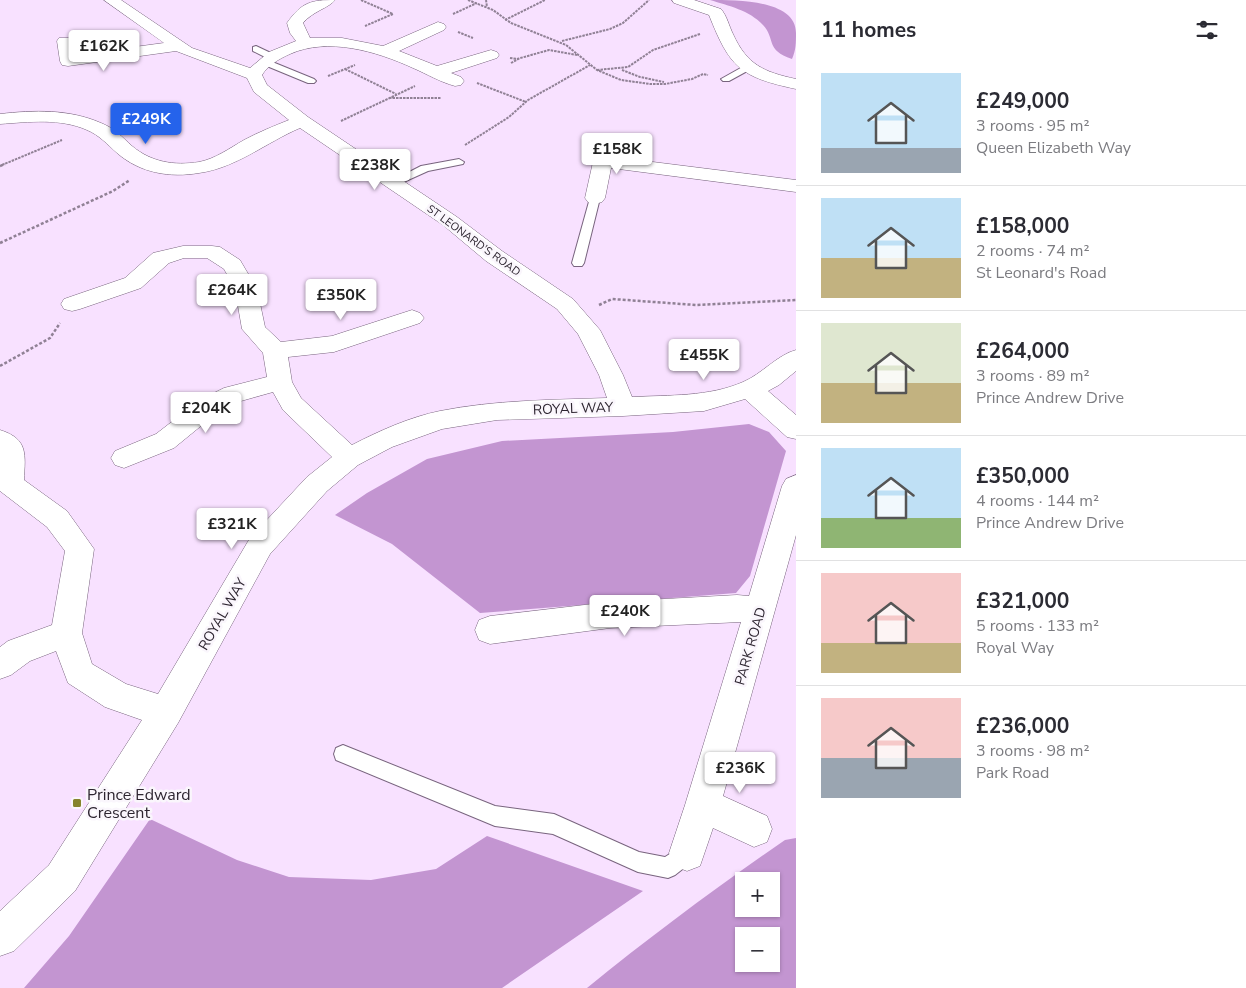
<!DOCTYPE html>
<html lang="en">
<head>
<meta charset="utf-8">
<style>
  :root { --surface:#fff; --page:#f2f2f3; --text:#2b2b33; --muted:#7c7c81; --line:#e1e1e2; --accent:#2563eb }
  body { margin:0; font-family:"Nunito Sans",sans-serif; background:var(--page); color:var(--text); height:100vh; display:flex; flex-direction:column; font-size:19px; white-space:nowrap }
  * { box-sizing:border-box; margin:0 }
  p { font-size:16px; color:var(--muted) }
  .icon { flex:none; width:28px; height:28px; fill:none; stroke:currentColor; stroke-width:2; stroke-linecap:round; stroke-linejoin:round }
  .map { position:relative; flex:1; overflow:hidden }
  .sheet { display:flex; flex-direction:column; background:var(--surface); width:450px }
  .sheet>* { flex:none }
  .controls { position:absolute; left:735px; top:872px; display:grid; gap:10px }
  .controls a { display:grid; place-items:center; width:45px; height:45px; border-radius:0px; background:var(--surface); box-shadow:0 1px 4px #0004; font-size:25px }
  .price { position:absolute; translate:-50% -42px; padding:0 11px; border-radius:5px; background:#fff; color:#222; font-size:16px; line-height:32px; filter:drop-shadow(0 1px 2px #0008) }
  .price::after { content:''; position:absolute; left:50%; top:30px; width:15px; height:11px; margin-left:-8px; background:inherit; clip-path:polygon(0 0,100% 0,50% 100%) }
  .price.on { background:var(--accent); color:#fff }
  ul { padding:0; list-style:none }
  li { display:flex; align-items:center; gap:15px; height:125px; padding:0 25px }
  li+li { border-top:1px solid var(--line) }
  li span { display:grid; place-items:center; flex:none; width:140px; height:100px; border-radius:0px; color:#555 }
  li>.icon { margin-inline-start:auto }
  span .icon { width:60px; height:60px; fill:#fffc; stroke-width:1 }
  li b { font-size:21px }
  h2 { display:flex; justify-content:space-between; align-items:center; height:60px; padding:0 25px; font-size:21px }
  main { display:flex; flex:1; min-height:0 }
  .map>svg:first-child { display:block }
  .forest { fill:#c395d1; fill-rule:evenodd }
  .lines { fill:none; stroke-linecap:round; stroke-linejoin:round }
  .service-casing { stroke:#78647e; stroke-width:2 }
  .minor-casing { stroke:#78647e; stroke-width:1 }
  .path-far1 { stroke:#908195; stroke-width:2; stroke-dasharray:2.5 1; stroke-linecap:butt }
  .path { stroke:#908195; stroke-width:2.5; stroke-dasharray:3 2; stroke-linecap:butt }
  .service { fill:#fff; fill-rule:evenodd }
  .minor { fill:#fff; fill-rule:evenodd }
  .poi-dot { fill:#86842d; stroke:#faf6fc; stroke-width:2 }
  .labels { text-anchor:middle; stroke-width:5; stroke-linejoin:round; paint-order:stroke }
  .far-street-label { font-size:11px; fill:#2d2530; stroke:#faf6fc }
  .street-label { font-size:14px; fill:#2d2530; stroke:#faf6fc }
  .near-poi-label { font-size:16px; fill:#2d2530; stroke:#faf6fc; text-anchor:start }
</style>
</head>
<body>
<main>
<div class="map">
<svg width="796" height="988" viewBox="0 0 796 988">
  <rect width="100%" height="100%" fill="#f8e1ff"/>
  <path class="forest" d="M 710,0 C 738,0 796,0 796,33 C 796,43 796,50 792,59 C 765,50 776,39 763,25 C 749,10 729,6 710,0 Z
    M 749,424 L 769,432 L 786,451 L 750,576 L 736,593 L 480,613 L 392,544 L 335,515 L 367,493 L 427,459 L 502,441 L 673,432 Z
    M 150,819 L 237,860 L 289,877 L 371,880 L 436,869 L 487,836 L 643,891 L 502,988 L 24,988 L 69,936 Z
    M 796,838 L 796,988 L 587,988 C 651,936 717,887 785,840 ZM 771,881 L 771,909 L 744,909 L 744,881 ZM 771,936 L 771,964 L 744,964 L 744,936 Z"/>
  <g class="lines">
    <g class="service-casing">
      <path id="service" d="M 256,46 L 275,55 L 276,57 L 275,59 L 269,59 L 253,51 L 253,47 Z
        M 265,59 L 314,79 L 316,81 L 314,83 L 308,83 L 262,64 L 262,60 Z
        M 746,65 L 751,68 L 749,70 L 729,81 L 723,81 L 721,79 Z
        M 459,159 L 464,162 L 463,164 L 428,171 L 397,185 L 389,185 L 388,183 L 421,166 Z
        M 595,195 L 600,198 L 584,263 L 582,266 L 574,266 L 572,263 L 590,198 Z
        M 343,745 L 495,806 L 554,814 L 639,852 L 665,857 L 687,843 L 694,846 L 697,853 L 694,860 L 675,875 L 668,878 L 638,872 L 553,834 L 495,826 L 336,760 L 334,754 L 336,748 Z"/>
    </g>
    <g class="minor-casing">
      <path id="minor" d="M 104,0 L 121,0 L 192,48 L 250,68 L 269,52 L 296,41 L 290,33 L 287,23 C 302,2 311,0 335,0 C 329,8 313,11 303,23 L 310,38 L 342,38 L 383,46 L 438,22 L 444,24 L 446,27 L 444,30 L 399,51 L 437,66 L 491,50 L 497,52 L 499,55 L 497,58 L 451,73 L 461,77 L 464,81 L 461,85 L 455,86 C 440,82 427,74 413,68 C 376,51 328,37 290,54 C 279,59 268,65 262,75 L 267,85 L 308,117 L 457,217 L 502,251 L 573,299 L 600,330 L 623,375 L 632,397 C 669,395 709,397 743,382 C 762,374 777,355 796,350 L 796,371 L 779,385 L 768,391 L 796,415 L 796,439 L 787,437 L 745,399 L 704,411 L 623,416 L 497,420 L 442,429 L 392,447 L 358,465 L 327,491 L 270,554 L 178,723 L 75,891 L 14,951 L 0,956 L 0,911 L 49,865 L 142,720 L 105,707 L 68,683 L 56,651 L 30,661 L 11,675 L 0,679 L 0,647 L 8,641 L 52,625 L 65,551 L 47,527 L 0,491 L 0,430 C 29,439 25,455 24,480 L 67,511 L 94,549 L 82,633 L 92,664 L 126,684 L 158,694 L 250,538 L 307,477 L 332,457 L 283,410 L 273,392 L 241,401 L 218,412 L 174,448 L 124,468 L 115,465 L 111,458 L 115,451 L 156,434 L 200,400 L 224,388 L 267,377 L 263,353 L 242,329 L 235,289 L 224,269 L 207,258 L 184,258 L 169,263 L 141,288 L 80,309 L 72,311 L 64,309 L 61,304 L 64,299 L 125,278 L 153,253 L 183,246 L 212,246 L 220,247 L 240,260 L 257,289 L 265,327 L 281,342 L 332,336 L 412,310 L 420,313 L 424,318 L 420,323 L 334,352 L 288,357 L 292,382 L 301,398 L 352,445 C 379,431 410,417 440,411 C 495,400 551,400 607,398 L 599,375 L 578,334 L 557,309 L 486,261 L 443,225 L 300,128 C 267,142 236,168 199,173 C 170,178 140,173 117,153 C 107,144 99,135 87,130 C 60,118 29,122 0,124 L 0,114 C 34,110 69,109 101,123 C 114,128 122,137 132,146 C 151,162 174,166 199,162 C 215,159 230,148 244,140 C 259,132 274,126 289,120 L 254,92 L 247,78 L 176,51 L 68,66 L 62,65 L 60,61 L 57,41 L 59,38 L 71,38 L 75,55 L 164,43 Z
        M 672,0 L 694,0 L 721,9 C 727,16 729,26 733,34 C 747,65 764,72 796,79 L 796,89 C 740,77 730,68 709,15 L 674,3 Z
        M 606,138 L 613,140 L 615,144 L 613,157 L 796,180 L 796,192 L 611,168 L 605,198 L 602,202 L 595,204 L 588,202 L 585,198 L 597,144 L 599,140 Z
        M 796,475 L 796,535 L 723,796 L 767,816 L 772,829 L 767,842 L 754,847 L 713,828 L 700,866 L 687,871 L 674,866 L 669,853 L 685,805 L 741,622 L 610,628 L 490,644 L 479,640 L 475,630 L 479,620 L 490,616 L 610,602 L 737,595 L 749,596 L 782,486 L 786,479 Z"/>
    </g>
    <path class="path-far1" d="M 361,0 L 393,14 L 365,26
      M 468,0 L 493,10 L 511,23 L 566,45 L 597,70 L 621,80 L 650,84 L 665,84 L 692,79 L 703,74 L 708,75
      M 486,0 L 487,7
      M 453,14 L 477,3
      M 505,20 L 545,0
      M 458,32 L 473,38
      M 562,41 L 610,29 L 623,23 L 649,0
      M 510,58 L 517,59 L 549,50 L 577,55
      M 511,63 L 520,58
      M 345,69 L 396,94
      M 597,70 L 628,67 L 653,50 L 700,34
      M 622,70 L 640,77 L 664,82
      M 328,76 L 355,65
      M 477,83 L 526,102
      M 389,98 L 441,98
      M 341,121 L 415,86
      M 465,145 L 509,117 L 528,100 L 590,65
      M 2,165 L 62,140"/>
    <path class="path" d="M 0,166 L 5,164
      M 0,243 L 113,191 L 130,180
      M 599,305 L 612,299 L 696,305 L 796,300
      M 0,366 L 50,338 L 60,323"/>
    <use href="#service" class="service"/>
    <use href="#minor" class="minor"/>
  </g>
  <rect class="poi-dot" x="72" y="798" width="10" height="10" rx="2.5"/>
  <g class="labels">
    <g class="far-street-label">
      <text transform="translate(474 240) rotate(36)" y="4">ST LEONARD'S ROAD</text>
    </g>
    <g class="street-label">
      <text transform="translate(573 408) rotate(-2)" y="5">ROYAL WAY</text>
      <text transform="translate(222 614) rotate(-60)" y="5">ROYAL WAY</text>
      <text transform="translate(750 646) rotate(-74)" y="5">PARK ROAD</text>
    </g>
    <g class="near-poi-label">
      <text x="87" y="800">Prince Edward<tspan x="87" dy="18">Crescent</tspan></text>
    </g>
  </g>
</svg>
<div class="controls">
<a>+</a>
<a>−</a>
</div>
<b class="price" style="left:104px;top:72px">£162K</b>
<b class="price on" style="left:146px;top:145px">£249K</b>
<b class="price" style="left:617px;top:175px">£158K</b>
<b class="price" style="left:375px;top:191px">£238K</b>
<b class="price" style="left:232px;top:316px">£264K</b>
<b class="price" style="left:341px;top:321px">£350K</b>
<b class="price" style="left:704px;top:381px">£455K</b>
<b class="price" style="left:206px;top:434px">£204K</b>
<b class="price" style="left:232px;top:550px">£321K</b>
<b class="price" style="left:625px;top:637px">£240K</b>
<b class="price" style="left:740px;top:794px">£236K</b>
</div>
<section class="sheet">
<h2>11 homes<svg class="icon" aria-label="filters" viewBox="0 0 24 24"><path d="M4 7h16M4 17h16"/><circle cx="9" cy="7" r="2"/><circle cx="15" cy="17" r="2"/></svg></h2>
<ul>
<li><span style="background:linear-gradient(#bfe0f5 75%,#9aa5b1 0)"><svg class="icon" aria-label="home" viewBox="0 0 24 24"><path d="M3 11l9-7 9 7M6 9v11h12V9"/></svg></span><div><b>£249,000</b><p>3 rooms · 95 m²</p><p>Queen Elizabeth Way</p></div></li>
<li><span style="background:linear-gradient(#bfe0f5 60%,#c2b280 0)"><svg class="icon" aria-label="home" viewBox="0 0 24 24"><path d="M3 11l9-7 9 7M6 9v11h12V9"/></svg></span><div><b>£158,000</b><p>2 rooms · 74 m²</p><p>St Leonard's Road</p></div></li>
<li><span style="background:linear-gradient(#dfe7d0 60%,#c2b280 0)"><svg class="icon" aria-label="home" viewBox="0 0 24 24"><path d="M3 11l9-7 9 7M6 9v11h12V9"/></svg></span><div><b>£264,000</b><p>3 rooms · 89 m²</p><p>Prince Andrew Drive</p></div></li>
<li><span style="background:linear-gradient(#bfe0f5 70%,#8fb573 0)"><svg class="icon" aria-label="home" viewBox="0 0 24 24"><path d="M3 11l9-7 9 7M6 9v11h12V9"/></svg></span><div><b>£350,000</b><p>4 rooms · 144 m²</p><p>Prince Andrew Drive</p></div></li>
<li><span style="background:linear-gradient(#f6c9c9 70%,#c2b280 0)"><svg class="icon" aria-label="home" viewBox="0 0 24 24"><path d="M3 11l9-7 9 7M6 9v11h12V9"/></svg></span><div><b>£321,000</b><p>5 rooms · 133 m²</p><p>Royal Way</p></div></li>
<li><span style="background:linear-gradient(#f6c9c9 60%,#9aa5b1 0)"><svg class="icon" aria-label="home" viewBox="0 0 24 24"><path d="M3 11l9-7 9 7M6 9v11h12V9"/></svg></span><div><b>£236,000</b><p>3 rooms · 98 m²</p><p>Park Road</p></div></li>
</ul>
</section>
</main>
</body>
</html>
